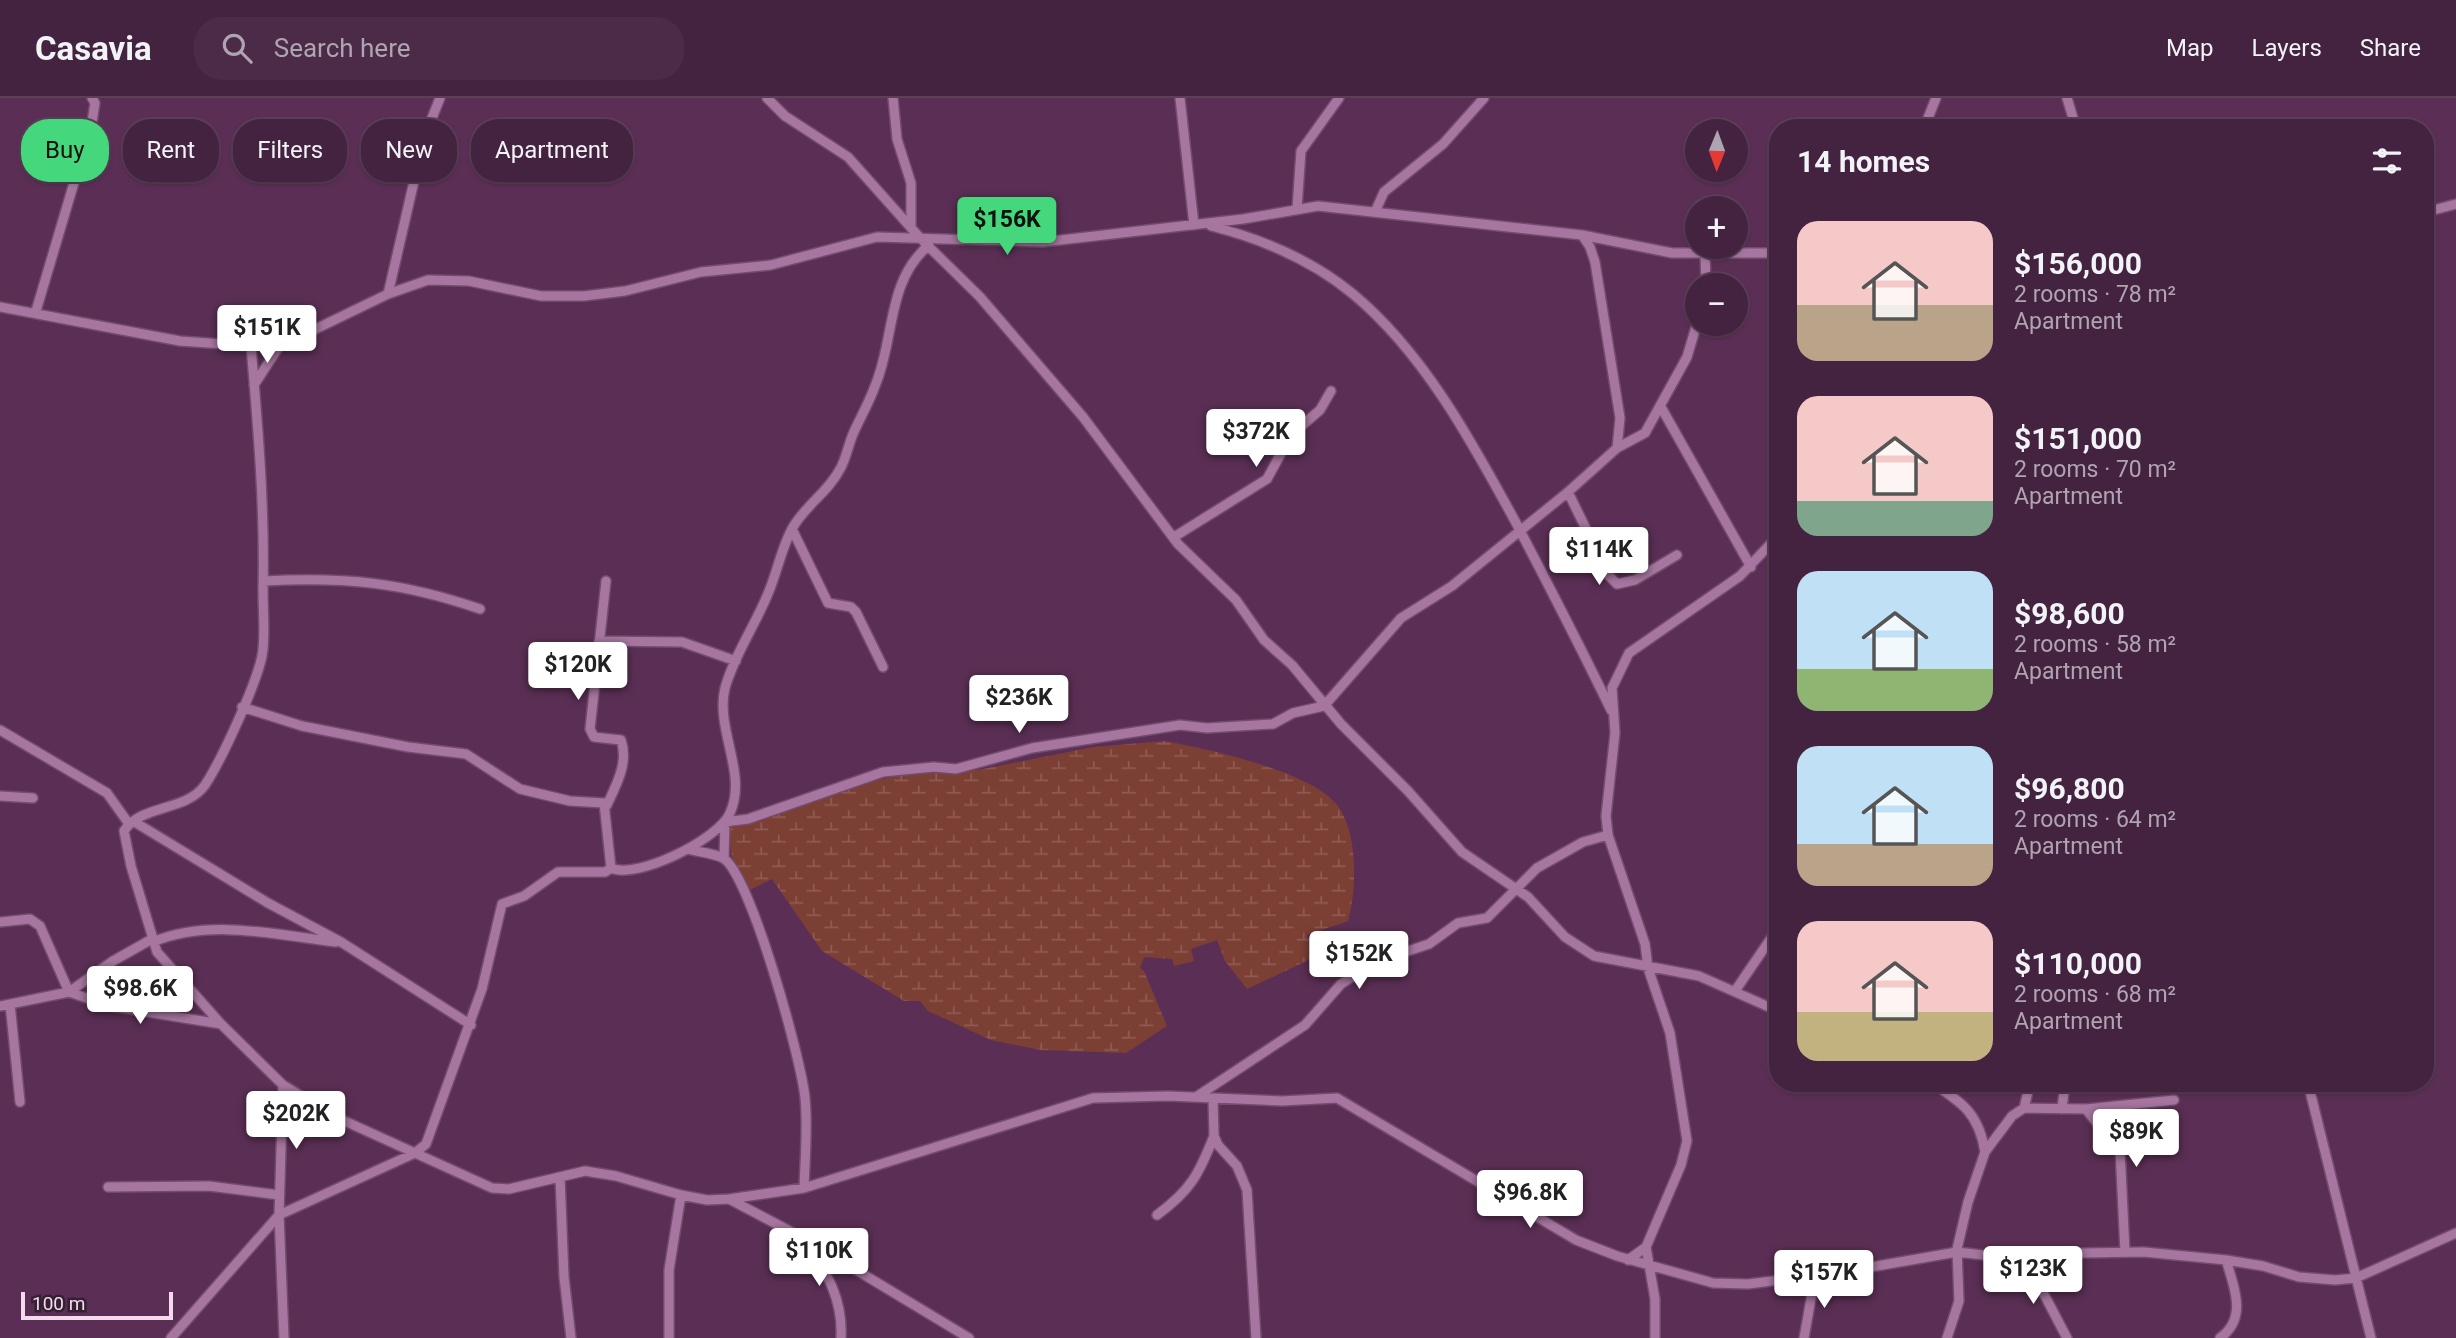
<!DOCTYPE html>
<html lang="en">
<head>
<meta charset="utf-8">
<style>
  :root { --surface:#442340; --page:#4b2b47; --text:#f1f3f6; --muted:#afa4b1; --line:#5c4059; --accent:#44d77b }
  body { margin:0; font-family:Roboto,sans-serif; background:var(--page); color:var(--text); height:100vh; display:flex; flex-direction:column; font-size:26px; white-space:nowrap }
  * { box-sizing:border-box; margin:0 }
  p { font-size:23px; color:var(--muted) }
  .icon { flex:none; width:38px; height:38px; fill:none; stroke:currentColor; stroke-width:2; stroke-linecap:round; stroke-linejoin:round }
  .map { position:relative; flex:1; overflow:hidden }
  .panel { position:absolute; left:1769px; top:21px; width:665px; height:973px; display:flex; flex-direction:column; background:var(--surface); border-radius:28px; box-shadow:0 2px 5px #0004,0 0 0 2px var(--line) }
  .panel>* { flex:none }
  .top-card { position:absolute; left:21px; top:21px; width:665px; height:63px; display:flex; gap:14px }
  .needle { width:46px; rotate:181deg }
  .controls { position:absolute; left:1685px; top:21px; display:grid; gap:14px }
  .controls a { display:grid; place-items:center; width:63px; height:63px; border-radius:50%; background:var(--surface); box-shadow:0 2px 5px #0004,0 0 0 2px var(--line); font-size:35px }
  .scale { position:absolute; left:21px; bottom:18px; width:152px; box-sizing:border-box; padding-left:7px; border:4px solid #f4d9ef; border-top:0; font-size:19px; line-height:24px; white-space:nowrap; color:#f4d9ef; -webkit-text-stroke:5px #342031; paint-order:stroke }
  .price { position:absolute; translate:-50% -60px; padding:0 16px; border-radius:7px; background:#fff; color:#222; font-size:23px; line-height:46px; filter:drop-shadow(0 2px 4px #0008) }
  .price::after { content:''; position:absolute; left:50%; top:42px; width:21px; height:16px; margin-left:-10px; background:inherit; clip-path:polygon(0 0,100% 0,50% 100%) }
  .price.active { background:var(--accent); color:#111 }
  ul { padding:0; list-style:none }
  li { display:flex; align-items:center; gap:21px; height:175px; padding:0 28px }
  li span { display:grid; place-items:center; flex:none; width:196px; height:140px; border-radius:21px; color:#555 }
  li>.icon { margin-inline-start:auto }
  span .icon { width:84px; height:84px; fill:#fffc; stroke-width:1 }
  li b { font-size:30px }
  h2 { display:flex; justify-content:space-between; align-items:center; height:84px; padding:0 28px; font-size:30px }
  .chip { padding:0 24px; border-radius:28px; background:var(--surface); box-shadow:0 2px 5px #0004,0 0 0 2px var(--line); font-size:24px; line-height:63px }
  .chip.active { background:var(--accent); color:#111 }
  header { display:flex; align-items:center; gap:42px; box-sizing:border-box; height:98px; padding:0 35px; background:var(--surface); border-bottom:2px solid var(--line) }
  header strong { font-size:33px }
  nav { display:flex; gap:38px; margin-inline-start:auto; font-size:24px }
  .search { width:490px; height:63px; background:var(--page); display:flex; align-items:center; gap:18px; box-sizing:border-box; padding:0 24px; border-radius:28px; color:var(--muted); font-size:26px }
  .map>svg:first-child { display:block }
  .wetland { fill:url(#wetland-marsh) }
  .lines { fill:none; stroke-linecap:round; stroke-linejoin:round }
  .street-casing { stroke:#724c6d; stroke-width:12 }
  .street { stroke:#a776a0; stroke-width:9 }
</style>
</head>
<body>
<header>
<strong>Casavia</strong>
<div class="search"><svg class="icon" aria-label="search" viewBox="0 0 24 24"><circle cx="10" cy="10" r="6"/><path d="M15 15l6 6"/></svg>Search here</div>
<nav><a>Map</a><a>Layers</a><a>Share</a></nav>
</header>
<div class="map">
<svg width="2456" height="1240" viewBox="0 0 2456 1240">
  <defs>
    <pattern id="wetland-marsh" width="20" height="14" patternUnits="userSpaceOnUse" patternTransform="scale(1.75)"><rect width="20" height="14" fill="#7c3f34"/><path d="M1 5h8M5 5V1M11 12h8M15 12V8" fill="none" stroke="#8f5a52"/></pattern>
  </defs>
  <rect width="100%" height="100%" fill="#5b2f55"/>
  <path class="wetland" d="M 1165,643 C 1207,651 1312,673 1338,708 C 1358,736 1357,791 1348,823 L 1307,837 L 1315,859 L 1247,891 L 1225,863 L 1217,842 L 1191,851 L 1194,863 L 1174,868 L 1172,861 L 1144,859 L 1140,870 L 1144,873 L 1167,928 L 1126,955 L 1041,952 L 991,942 L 928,913 L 920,903 L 904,903 L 822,853 L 772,781 L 748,793 L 733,768 L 728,728 L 819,690 L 865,685 L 916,674 L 978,672 L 1093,649 Z"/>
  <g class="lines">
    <g class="street-casing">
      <path id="street" d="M 767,0 L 785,18 L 848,59 L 921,141 L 980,199 L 1083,319 L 1178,446 L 1236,502 L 1264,542 L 1292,567 L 1341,626 L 1408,693 L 1462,754 L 1528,799 L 1565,839 L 1594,858 L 1699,878 L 1778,913
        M 893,0 L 897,41 L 911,85 L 911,130
        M 1180,0 L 1194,127
        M 2067,0 L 2076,30
        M 1924,30 L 1936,0
        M 1297,110 L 1301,53 L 1339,0
        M 1375,114 L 1384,94 L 1443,46 L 1484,0
        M 2426,114 L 2456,106
        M 1211,128 C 1262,141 1313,163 1353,196 C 1424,255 1472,344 1515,423 C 1548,486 1580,548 1611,612
        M 1582,137 L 1590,149 L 1595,164 L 1620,320 L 1617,350
        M 1705,154 L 1706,187
        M 388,196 L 424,40 L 440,0
        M 0,209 L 180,243 L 251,248 L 297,240 L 388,196 L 428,182 L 469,183 L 541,198 L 584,198 L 625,193 L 701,174 L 771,167 L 877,139 L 1043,144 L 1243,121 L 1318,108 L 1582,137 L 1672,155 L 1778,155
        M 36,213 L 92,24 L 95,5 L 92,0
        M 251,248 C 258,330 265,410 263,492 C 263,511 265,532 263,551 C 261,578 221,663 205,687 C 186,714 141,706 124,733 L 131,768 L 157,854 L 221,926 L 283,987 L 338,1020 L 492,1090 L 509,1091 L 585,1073 L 616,1078 L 681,1097 L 707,1102 L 729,1101 L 803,1140 L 969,1240
        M 254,287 L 282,244
        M 1661,309 L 1751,469
        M 1568,394 L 1609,478 L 1617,486 L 1635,482 L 1677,457
        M 792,431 L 828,505 L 851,509 L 856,514 L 883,569
        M 1174,439 L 1267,381 L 1291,337 L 1320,312 L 1331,293
        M 264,483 C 346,479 401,484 480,511
        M 606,483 L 590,631 L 594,639 L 621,642 C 629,665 616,687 607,707
        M 599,543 L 682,544 L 736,563
        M 242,609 L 302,628 L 408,649 L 466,656 L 520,691 L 570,703 L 604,705 L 611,770
        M 0,632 L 107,695 L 129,726
        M 0,698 L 33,700
        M 133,723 L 268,805 L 341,844 L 471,927
        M 687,751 C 698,754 713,755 723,760 C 750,775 802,964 805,1000 C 808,1029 805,1060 804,1090
        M 724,761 L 725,724 L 748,721 L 883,674 L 934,669 L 956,671 L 1032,650 L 1180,627 L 1207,630 L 1273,626 L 1293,615 L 1324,608 L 1401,520 L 1452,488 L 1568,394 L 1617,350 L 1645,335 L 1687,259 L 1698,222
        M 611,770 C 637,782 719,741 730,715 C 748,676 715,631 725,590 C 734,558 754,529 767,498 C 777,476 781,450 793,429 C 806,407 829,393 840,371 C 846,361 848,348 853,336 C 860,320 869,305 875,288 C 895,242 886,183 929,147
        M 0,824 L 30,821 L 40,828 L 69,894 L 113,863 L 152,841
        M 153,844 C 210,820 277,837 336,844
        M 1735,893 L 1778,830
        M 10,906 L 20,1004
        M 0,908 L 69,894 L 110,908 L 221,926
        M 1932,985 C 1963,1005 1979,1016 1985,1054
        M 2308,985 L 2371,1240
        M 1196,999 L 1305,927 L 1341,886 L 1378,863 L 1429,846 L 1458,825 L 1487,820 L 1537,770 L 1583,744 L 1608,737
        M 1213,1000 L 1214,1038 L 1218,1047 L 1237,1068 L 1247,1092 L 1256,1240
        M 2024,1010 L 2030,985
        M 2062,1011 L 2065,985
        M 2086,1011 L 2102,1032 L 2116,1041 L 2120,1051 L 2125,1154
        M 560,1079 L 564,1179 L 571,1240
        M 108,1089 L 209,1088 L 279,1097
        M 729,1101 L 804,1090 L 1093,1000 L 1168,998 L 1282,1003 L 1337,1000 L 1576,1142 L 1617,1158 L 1713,1185 L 1748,1186 L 1837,1175 L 1957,1154 L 2026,1162 L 2083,1155 L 2144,1154 L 2226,1162 L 2263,1168 L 2299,1179 L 2335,1182 L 2356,1180 L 2456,1135
        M 279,1116 L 284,1240
        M 279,1117 L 415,1055 L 426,1046 L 482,891 L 502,806 L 524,798 L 558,774 L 605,774 L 611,770
        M 1157,1117 C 1191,1092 1199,1076 1214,1038
        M 806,1144 C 827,1176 843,1200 841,1240
        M 1646,1149 L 1655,1201 L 1655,1240
        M 1628,1162 L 1646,1149 L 1681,1067 L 1687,1043 L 1670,935 L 1648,870 L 1645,846 L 1608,737 L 1606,718 L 1615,635 L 1612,590 L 1629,555 L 1740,478 L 1778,438
        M 2026,1162 L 2067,1240
        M 171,1240 L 279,1117 L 283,987
        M 669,1240 L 669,1172 L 681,1097
        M 1804,1240 L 1815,1178
        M 1947,1240 L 1959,1203 L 1957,1151 L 1968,1104 L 1985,1054 L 2012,1018 L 2024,1010 L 2086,1011 L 2174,1002
        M 2220,1240 C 2248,1220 2234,1189 2226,1162"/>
    </g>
    <use href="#street" class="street"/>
  </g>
</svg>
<div class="controls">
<a><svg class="needle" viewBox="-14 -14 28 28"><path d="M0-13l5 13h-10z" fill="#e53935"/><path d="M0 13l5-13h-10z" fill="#afa4b1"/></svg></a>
<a>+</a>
<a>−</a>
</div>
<div class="scale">100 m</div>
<b class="price active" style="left:1007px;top:159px">$156K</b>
<b class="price" style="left:267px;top:267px">$151K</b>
<b class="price" style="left:1256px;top:371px">$372K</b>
<b class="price" style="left:1599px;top:489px">$114K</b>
<b class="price" style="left:578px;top:604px">$120K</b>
<b class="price" style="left:1019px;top:637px">$236K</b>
<b class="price" style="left:1359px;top:893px">$152K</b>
<b class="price" style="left:140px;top:928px">$98.6K</b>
<b class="price" style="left:296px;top:1053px">$202K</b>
<b class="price" style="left:2136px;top:1071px">$89K</b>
<b class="price" style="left:1530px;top:1132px">$96.8K</b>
<b class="price" style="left:819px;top:1190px">$110K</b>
<b class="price" style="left:2033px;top:1208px">$123K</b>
<b class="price" style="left:1824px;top:1212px">$157K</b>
<div class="top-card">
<a class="chip active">Buy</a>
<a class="chip">Rent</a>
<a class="chip">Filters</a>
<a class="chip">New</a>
<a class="chip">Apartment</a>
</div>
<section class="panel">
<h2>14 homes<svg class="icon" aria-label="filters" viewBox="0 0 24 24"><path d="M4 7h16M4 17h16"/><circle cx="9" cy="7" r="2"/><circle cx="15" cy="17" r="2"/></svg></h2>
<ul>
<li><span style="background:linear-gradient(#f6c9c9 60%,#b9a48a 0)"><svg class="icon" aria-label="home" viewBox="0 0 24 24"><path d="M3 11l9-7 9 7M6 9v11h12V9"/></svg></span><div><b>$156,000</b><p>2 rooms · 78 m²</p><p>Apartment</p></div></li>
<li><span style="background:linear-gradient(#f6c9c9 75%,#7fa58c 0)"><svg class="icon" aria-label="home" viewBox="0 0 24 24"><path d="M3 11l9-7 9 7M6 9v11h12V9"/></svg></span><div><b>$151,000</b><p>2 rooms · 70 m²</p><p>Apartment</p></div></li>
<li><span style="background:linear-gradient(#bfe0f5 70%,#8fb573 0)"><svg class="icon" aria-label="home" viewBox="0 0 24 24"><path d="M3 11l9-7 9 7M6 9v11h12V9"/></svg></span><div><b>$98,600</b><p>2 rooms · 58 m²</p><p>Apartment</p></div></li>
<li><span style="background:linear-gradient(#bfe0f5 70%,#b9a48a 0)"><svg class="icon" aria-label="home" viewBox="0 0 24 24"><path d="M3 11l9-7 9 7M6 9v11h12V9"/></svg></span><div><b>$96,800</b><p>2 rooms · 64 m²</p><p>Apartment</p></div></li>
<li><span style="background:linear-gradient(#f6c9c9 65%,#c2b280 0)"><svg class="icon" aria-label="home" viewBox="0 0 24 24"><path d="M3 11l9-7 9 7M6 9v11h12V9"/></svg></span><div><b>$110,000</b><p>2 rooms · 68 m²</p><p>Apartment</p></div></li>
</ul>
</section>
</div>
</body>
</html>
